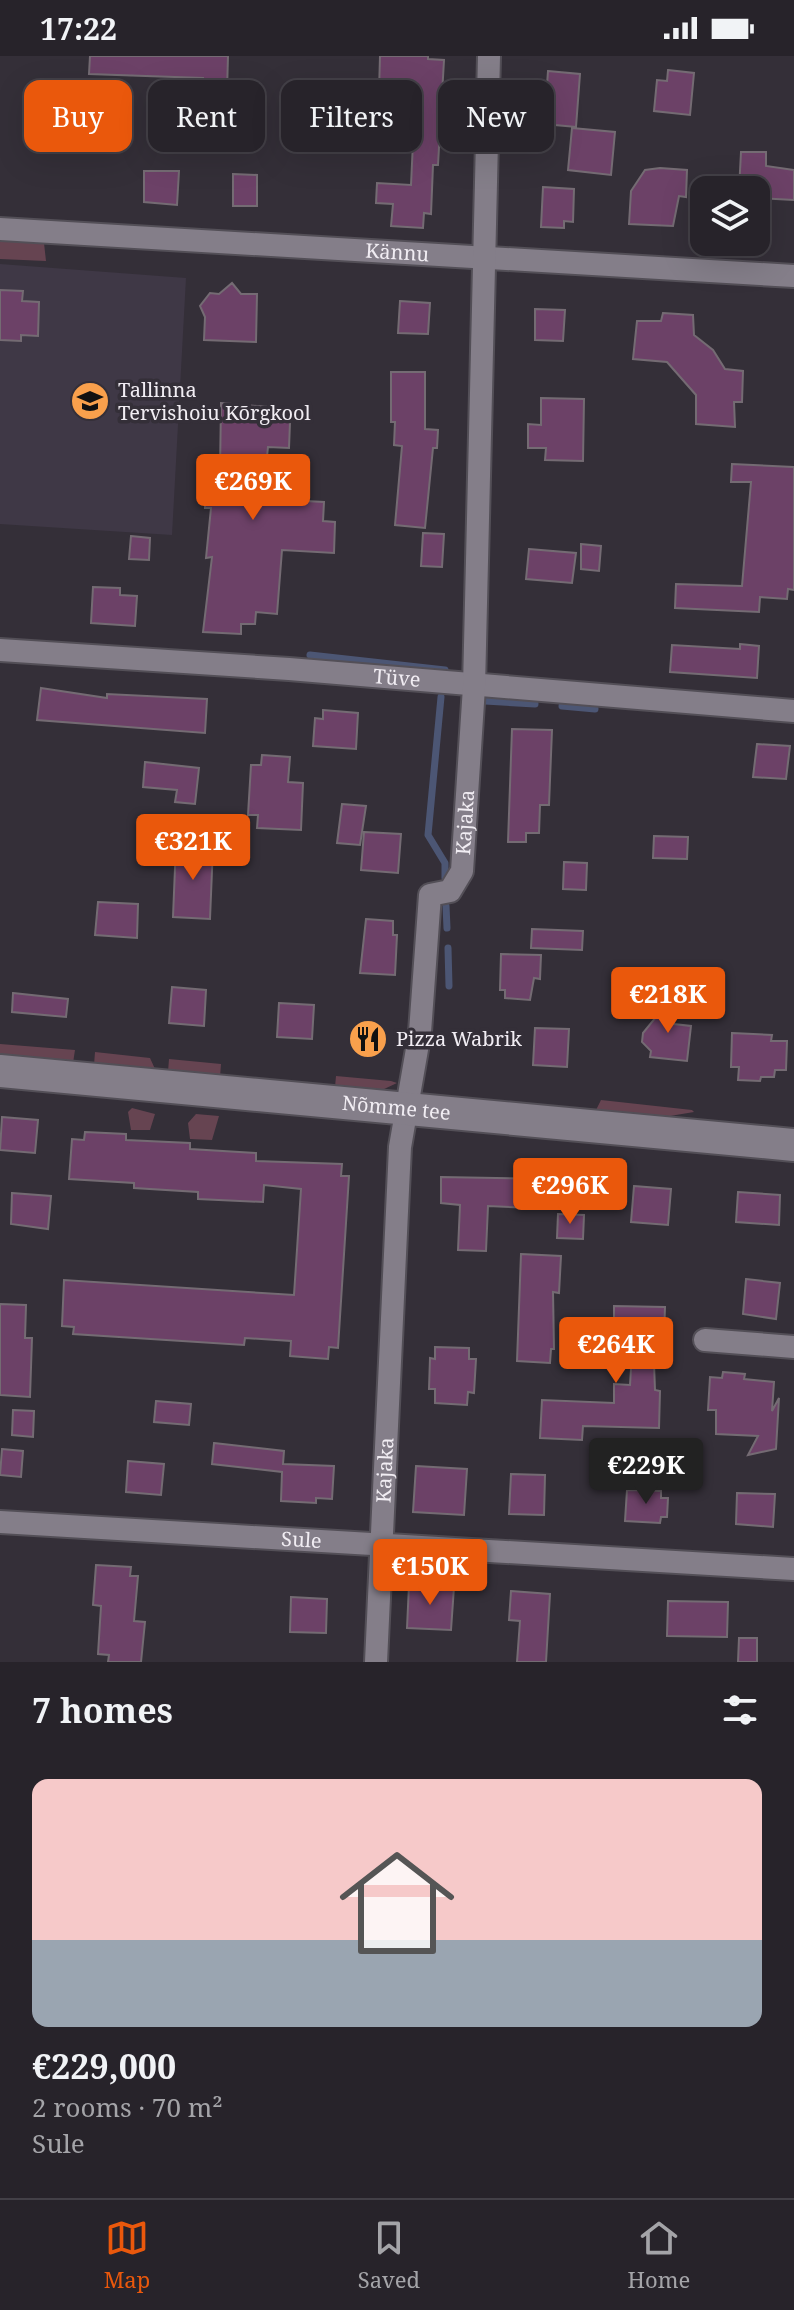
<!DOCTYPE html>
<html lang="en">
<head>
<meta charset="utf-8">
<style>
  :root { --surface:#27232a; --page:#332f36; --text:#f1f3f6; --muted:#a4a4a8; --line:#434047; --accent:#ea580c }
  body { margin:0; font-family:"Noto Serif",serif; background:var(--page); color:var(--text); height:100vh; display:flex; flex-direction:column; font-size:30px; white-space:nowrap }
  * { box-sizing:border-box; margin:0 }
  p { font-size:26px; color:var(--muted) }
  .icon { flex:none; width:44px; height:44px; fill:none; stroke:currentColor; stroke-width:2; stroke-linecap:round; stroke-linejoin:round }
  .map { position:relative; height:1606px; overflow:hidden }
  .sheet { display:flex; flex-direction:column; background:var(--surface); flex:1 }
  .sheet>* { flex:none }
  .guide { position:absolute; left:24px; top:24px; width:746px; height:72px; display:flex; gap:16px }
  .controls { position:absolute; left:690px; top:120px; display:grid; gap:16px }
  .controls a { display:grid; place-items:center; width:80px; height:80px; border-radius:16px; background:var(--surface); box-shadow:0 8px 32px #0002,0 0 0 2px var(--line); font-size:40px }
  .price { position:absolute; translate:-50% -68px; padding:0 18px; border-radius:8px; background:var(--accent); color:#fff; font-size:26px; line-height:52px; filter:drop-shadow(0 2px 4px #0008) }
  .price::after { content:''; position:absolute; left:50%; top:48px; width:24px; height:18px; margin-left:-12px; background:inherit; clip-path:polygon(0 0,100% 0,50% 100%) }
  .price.current { background:#222; color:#fff }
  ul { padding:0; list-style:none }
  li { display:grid; align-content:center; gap:16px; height:424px; padding:0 32px }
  li span { display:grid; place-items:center; height:248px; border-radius:16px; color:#555 }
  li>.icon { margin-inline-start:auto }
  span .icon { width:144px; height:144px; fill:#fffc; stroke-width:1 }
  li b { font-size:34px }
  h2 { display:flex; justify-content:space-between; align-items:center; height:96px; padding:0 32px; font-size:34px }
  .pill { padding:0 28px; border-radius:16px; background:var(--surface); box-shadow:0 8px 32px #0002,0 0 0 2px var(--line); font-size:28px; line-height:72px }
  .pill.current { background:var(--accent); color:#fff }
  .status { display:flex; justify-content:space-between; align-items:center; height:56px; padding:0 40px; background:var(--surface); direction:ltr }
  .status svg { height:22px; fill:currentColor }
  .tabs { display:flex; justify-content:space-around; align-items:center; height:112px; border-top:2px solid var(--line); background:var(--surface); font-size:22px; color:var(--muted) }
  .tabs a { display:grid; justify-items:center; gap:4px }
  .tabs .current { color:var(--accent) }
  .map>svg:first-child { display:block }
  .built { fill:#3f3846 }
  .green { fill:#664451 }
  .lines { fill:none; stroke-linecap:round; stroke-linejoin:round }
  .stream { stroke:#4c5674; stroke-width:7 }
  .building { fill:#6c4167; stroke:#746b73; stroke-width:2 }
  .street-casing { stroke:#534f57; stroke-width:26 }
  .secondary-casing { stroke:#534f57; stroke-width:36 }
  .street { stroke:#847e89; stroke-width:22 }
  .secondary { stroke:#847e89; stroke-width:32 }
  .labels { text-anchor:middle; stroke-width:7; stroke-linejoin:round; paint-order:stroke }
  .street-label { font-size:20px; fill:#f1edf3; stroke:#342f38 }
  .poi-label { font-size:20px; fill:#f1edf3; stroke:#342f38; text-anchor:start }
</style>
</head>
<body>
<div class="status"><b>17:22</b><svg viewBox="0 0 49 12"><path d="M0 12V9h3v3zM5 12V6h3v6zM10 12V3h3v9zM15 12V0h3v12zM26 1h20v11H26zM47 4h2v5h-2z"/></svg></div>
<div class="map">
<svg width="794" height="1606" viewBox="0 0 794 1606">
  <rect width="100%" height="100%" fill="#342f38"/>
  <path class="built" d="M 0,208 L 186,222 L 172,479 L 0,468 Z"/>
  <path class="green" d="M 0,182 L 44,187 L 46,205 L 0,203 Z
    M 0,988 L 75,994 L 73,1007 L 0,1001 Z
    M 95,996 L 150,1002 L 155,1013 L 94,1009 Z
    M 169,1003 L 221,1008 L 220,1021 L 168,1016 Z
    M 336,1020 L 391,1025 L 397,1027 L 382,1034 L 335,1031 Z
    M 601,1044 L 692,1054 L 694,1056 L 670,1060 L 595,1056 Z
    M 132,1052 L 155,1058 L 150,1074 L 131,1074 L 128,1056 Z
    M 196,1058 L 219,1060 L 212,1084 L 190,1083 L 188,1067 Z"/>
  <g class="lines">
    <path class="stream" d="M 310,599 L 445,614
      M 441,641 L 428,779 L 445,807 L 445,822
      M 485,645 L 535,648
      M 562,650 L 595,653
      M 446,850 L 447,872
      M 448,892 L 449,930"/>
  </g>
  <path class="building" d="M 90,0 L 228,0 L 227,35 L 203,34 L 203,22 L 89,18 Z
    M 380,0 L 428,0 L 428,3 L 444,4 L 438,109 L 433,109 L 431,158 L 424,157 L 423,172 L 391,170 L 393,148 L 376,147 L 377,127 L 411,129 L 413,86 L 406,86 L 407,63 L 372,62 L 374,36 L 379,36 Z
    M 668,14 L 694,17 L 690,59 L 654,55 L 657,24 L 667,25 Z
    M 548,15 L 580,18 L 576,71 L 555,69 L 555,58 L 545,57 Z
    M 572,72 L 615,76 L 611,119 L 568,114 Z
    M 741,96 L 766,96 L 766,110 L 794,114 L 794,144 L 756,142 L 756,134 L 739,134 Z
    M 660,112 L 687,114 L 686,141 L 679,140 L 673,170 L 629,168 L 631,135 L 645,114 Z
    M 144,115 L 179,115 L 177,149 L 144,146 Z
    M 233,118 L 257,119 L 257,150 L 233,150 Z
    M 543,131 L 574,133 L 573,166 L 564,165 L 564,172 L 541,171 Z
    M 232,227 L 241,238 L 257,238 L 256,286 L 204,284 L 205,261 L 200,250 L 210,237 L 219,238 Z
    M 0,234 L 23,235 L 22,245 L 39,246 L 38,280 L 21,279 L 21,285 L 0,284 Z
    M 400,245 L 430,247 L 428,278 L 398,277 Z
    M 535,253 L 565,254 L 563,285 L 535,284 Z
    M 663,257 L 693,259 L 694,279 L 713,294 L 725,313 L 743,315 L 742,346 L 734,346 L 735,371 L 696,368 L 696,339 L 667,306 L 633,303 L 637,265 L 661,265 Z
    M 391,316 L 425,316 L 425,373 L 438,374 L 437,392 L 433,392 L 425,472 L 395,469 L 402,390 L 394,389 L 395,366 L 391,366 Z
    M 541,342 L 584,343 L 583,405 L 545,404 L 546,392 L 528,392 L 528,368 L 541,369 Z
    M 221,347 L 268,351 L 266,364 L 290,366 L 289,392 L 268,391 L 264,429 L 288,431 L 287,444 L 324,446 L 323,465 L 335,466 L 334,497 L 282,494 L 277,558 L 256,556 L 255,568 L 241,568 L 241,578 L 203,576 L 212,501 L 206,502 L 211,452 L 205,452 L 206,428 L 209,429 L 210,414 L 220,414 Z
    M 732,408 L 794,411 L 794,534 L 788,533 L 787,543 L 760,541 L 759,556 L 675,552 L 676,528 L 742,530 L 751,426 L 731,426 Z
    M 423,477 L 444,478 L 442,511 L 421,510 Z
    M 131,480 L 150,482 L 149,504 L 129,503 Z
    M 581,488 L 601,490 L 599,515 L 581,513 Z
    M 529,493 L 576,497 L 572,527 L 526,523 Z
    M 93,531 L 120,532 L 120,539 L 137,540 L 135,570 L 91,567 Z
    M 740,588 L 759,590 L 757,622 L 670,616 L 672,589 L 740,593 Z
    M 41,632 L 107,642 L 107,638 L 207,643 L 205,677 L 37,664 Z
    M 323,654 L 358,657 L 356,693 L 313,690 L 315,662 L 323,663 Z
    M 512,673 L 552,674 L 549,749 L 540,749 L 539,777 L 526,777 L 526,786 L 508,786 Z
    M 757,688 L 790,690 L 786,723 L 753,721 Z
    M 262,699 L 290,701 L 288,726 L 303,727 L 301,774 L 257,772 L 258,759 L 248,759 L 251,709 L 261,709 Z
    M 145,706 L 199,712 L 195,748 L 175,746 L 177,734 L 143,731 Z
    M 342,748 L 366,750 L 360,789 L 337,787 Z
    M 364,776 L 401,778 L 398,817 L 361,814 Z
    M 654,780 L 688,781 L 687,803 L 653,802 Z
    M 176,788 L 213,790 L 210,863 L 173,861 Z
    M 564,806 L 587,807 L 586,834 L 563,833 Z
    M 98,846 L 138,848 L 137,882 L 95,879 Z
    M 366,863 L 393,865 L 393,879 L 397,879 L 395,919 L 360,917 Z
    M 532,873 L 583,875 L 582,894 L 531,892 Z
    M 501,898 L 541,899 L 540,923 L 534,922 L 530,944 L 505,942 L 505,934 L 500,934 Z
    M 172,931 L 206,934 L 204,970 L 169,967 Z
    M 678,934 L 674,968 L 691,970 L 687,1005 L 650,1001 L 651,995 L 642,986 L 643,977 Z
    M 13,937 L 68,943 L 66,961 L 12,956 Z
    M 279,947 L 314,949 L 312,983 L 277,981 Z
    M 535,972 L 569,973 L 567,1011 L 533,1009 Z
    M 732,977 L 772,979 L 771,985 L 787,985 L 786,1014 L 775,1014 L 774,1021 L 761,1021 L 760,1025 L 738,1024 L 739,1011 L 731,1011 Z
    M 2,1061 L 38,1064 L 35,1097 L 0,1094 Z
    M 85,1076 L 126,1078 L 126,1084 L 190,1087 L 190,1093 L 256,1097 L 256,1105 L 342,1108 L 341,1120 L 349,1120 L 338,1292 L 329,1291 L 328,1303 L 290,1300 L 291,1285 L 245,1282 L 244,1289 L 73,1278 L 74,1271 L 62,1270 L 64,1224 L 294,1239 L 301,1133 L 264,1129 L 263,1146 L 198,1143 L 198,1136 L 134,1132 L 134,1127 L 69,1123 L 72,1083 L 84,1084 Z
    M 441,1121 L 557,1123 L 556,1153 L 488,1150 L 486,1195 L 458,1194 L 460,1149 L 441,1147 Z
    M 634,1130 L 671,1133 L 668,1169 L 631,1166 Z
    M 738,1136 L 780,1139 L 779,1169 L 736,1166 Z
    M 12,1137 L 51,1140 L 48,1173 L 11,1168 Z
    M 558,1158 L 584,1159 L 583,1183 L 557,1182 Z
    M 521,1198 L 561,1200 L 559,1237 L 553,1236 L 554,1293 L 551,1293 L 550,1307 L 517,1305 Z
    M 746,1223 L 780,1227 L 776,1263 L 743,1258 Z
    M 0,1248 L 26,1249 L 25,1282 L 32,1282 L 30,1341 L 0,1339 Z
    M 614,1250 L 665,1251 L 664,1281 L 653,1281 L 655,1334 L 660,1335 L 659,1372 L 583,1370 L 582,1384 L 540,1382 L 542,1344 L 614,1347 L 614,1328 L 630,1329 L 633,1280 L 630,1274 L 614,1274 Z
    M 435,1291 L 469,1292 L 469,1303 L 476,1303 L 474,1337 L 468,1336 L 467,1349 L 435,1347 L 435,1333 L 429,1333 L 430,1302 L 435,1303 Z
    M 723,1316 L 745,1318 L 744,1323 L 774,1326 L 772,1355 L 779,1342 L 776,1393 L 748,1399 L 758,1380 L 716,1378 L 716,1354 L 708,1354 L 710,1321 L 722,1322 Z
    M 156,1345 L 191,1348 L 189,1369 L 154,1366 Z
    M 13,1354 L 34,1355 L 33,1381 L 12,1379 Z
    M 214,1387 L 284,1395 L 283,1408 L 334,1410 L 332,1443 L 316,1442 L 316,1447 L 281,1445 L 282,1416 L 212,1408 Z
    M 2,1393 L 23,1395 L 21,1421 L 0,1419 Z
    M 128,1405 L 164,1408 L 161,1439 L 126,1436 Z
    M 416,1410 L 467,1413 L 464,1459 L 413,1456 Z
    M 511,1418 L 545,1419 L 544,1459 L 509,1458 Z
    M 627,1434 L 661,1435 L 661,1442 L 668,1442 L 667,1461 L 661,1461 L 660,1467 L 625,1465 Z
    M 737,1437 L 775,1438 L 773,1471 L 736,1468 Z
    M 96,1509 L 131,1511 L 130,1520 L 138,1520 L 134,1565 L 145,1566 L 141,1606 L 108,1606 L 109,1599 L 98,1598 L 101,1550 L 93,1549 Z
    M 409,1529 L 454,1531 L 451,1574 L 407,1572 Z
    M 511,1535 L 550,1538 L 546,1606 L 517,1606 L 520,1565 L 509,1564 Z
    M 291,1541 L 327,1543 L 326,1577 L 290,1576 Z
    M 668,1545 L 728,1546 L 727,1581 L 667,1580 Z
    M 739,1582 L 757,1582 L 757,1606 L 738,1606 Z"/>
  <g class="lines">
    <g class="street-casing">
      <g id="street">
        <path id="s1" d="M 0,173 L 794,220"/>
        <path id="s2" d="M 0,594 L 289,613 L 794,655"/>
        <path d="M 705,1284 L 794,1291"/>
        <path id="s3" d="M 0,1466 L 794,1513"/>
        <path id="s4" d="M 376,1606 L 400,1091 L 420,976 L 430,839 L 450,835 L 462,815 L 474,631 L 489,0"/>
      </g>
    </g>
    <g class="secondary-casing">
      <g id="secondary">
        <path id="s5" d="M 0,1015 L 794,1089"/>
      </g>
    </g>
    <use href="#street" class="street"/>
    <use href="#secondary" class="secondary"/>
  </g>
  <defs>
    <g id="university-disc" transform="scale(2)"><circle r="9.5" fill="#f9a04c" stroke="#342f38"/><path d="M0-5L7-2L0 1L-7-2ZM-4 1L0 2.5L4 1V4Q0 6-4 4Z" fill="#111"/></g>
    <g id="restaurant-disc" transform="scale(2)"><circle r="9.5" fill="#f9a04c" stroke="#342f38"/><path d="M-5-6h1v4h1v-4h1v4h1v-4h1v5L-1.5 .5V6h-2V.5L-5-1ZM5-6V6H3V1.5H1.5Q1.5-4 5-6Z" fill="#111"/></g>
  </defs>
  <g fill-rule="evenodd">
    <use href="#university-disc" x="90" y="345"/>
    <use href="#restaurant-disc" x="368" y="983"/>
  </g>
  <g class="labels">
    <g class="street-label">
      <text dy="7" stroke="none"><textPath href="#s1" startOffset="398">Kännu</textPath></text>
      <text dy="7" stroke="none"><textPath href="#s2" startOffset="398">Tüve</textPath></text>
      <text dy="7" stroke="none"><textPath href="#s4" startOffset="862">Kajaka</textPath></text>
      <text dy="7" stroke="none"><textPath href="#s5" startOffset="398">Nõmme tee</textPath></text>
      <text dy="7" stroke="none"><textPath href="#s4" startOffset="192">Kajaka</textPath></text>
      <text dy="7" stroke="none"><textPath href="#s3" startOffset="302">Sule</textPath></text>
    </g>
    <g class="poi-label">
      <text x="118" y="341">Tallinna<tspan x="118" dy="23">Tervishoiu Kõrgkool</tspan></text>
      <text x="396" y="990">Pizza Wabrik</text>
    </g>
  </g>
</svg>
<div class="controls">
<a><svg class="icon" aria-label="layers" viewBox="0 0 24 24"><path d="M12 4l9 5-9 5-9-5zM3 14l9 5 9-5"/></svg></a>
</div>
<b class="price" style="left:253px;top:466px">€269K</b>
<b class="price" style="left:193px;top:826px">€321K</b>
<b class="price" style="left:668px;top:979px">€218K</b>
<b class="price" style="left:570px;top:1170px">€296K</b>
<b class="price" style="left:616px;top:1329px">€264K</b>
<b class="price current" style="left:646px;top:1450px">€229K</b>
<b class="price" style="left:430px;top:1551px">€150K</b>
<div class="guide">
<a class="pill current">Buy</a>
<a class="pill">Rent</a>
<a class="pill">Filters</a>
<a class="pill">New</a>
</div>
</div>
<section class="sheet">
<h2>7 homes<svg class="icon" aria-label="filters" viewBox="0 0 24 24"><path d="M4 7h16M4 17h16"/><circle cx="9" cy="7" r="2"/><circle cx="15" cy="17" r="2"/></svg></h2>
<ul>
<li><span style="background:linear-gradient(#f6c9c9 65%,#9aa5b1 0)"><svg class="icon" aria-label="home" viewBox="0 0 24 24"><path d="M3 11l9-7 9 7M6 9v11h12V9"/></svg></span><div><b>€229,000</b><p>2 rooms · 70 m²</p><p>Sule</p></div></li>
</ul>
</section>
<nav class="tabs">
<a class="current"><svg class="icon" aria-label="map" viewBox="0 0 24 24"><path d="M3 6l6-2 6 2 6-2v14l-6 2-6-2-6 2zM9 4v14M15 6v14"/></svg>Map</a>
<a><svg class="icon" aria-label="saved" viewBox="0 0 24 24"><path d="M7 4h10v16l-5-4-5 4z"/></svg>Saved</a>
<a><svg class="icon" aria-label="home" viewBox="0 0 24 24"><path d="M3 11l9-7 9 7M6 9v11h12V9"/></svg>Home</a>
</nav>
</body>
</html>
